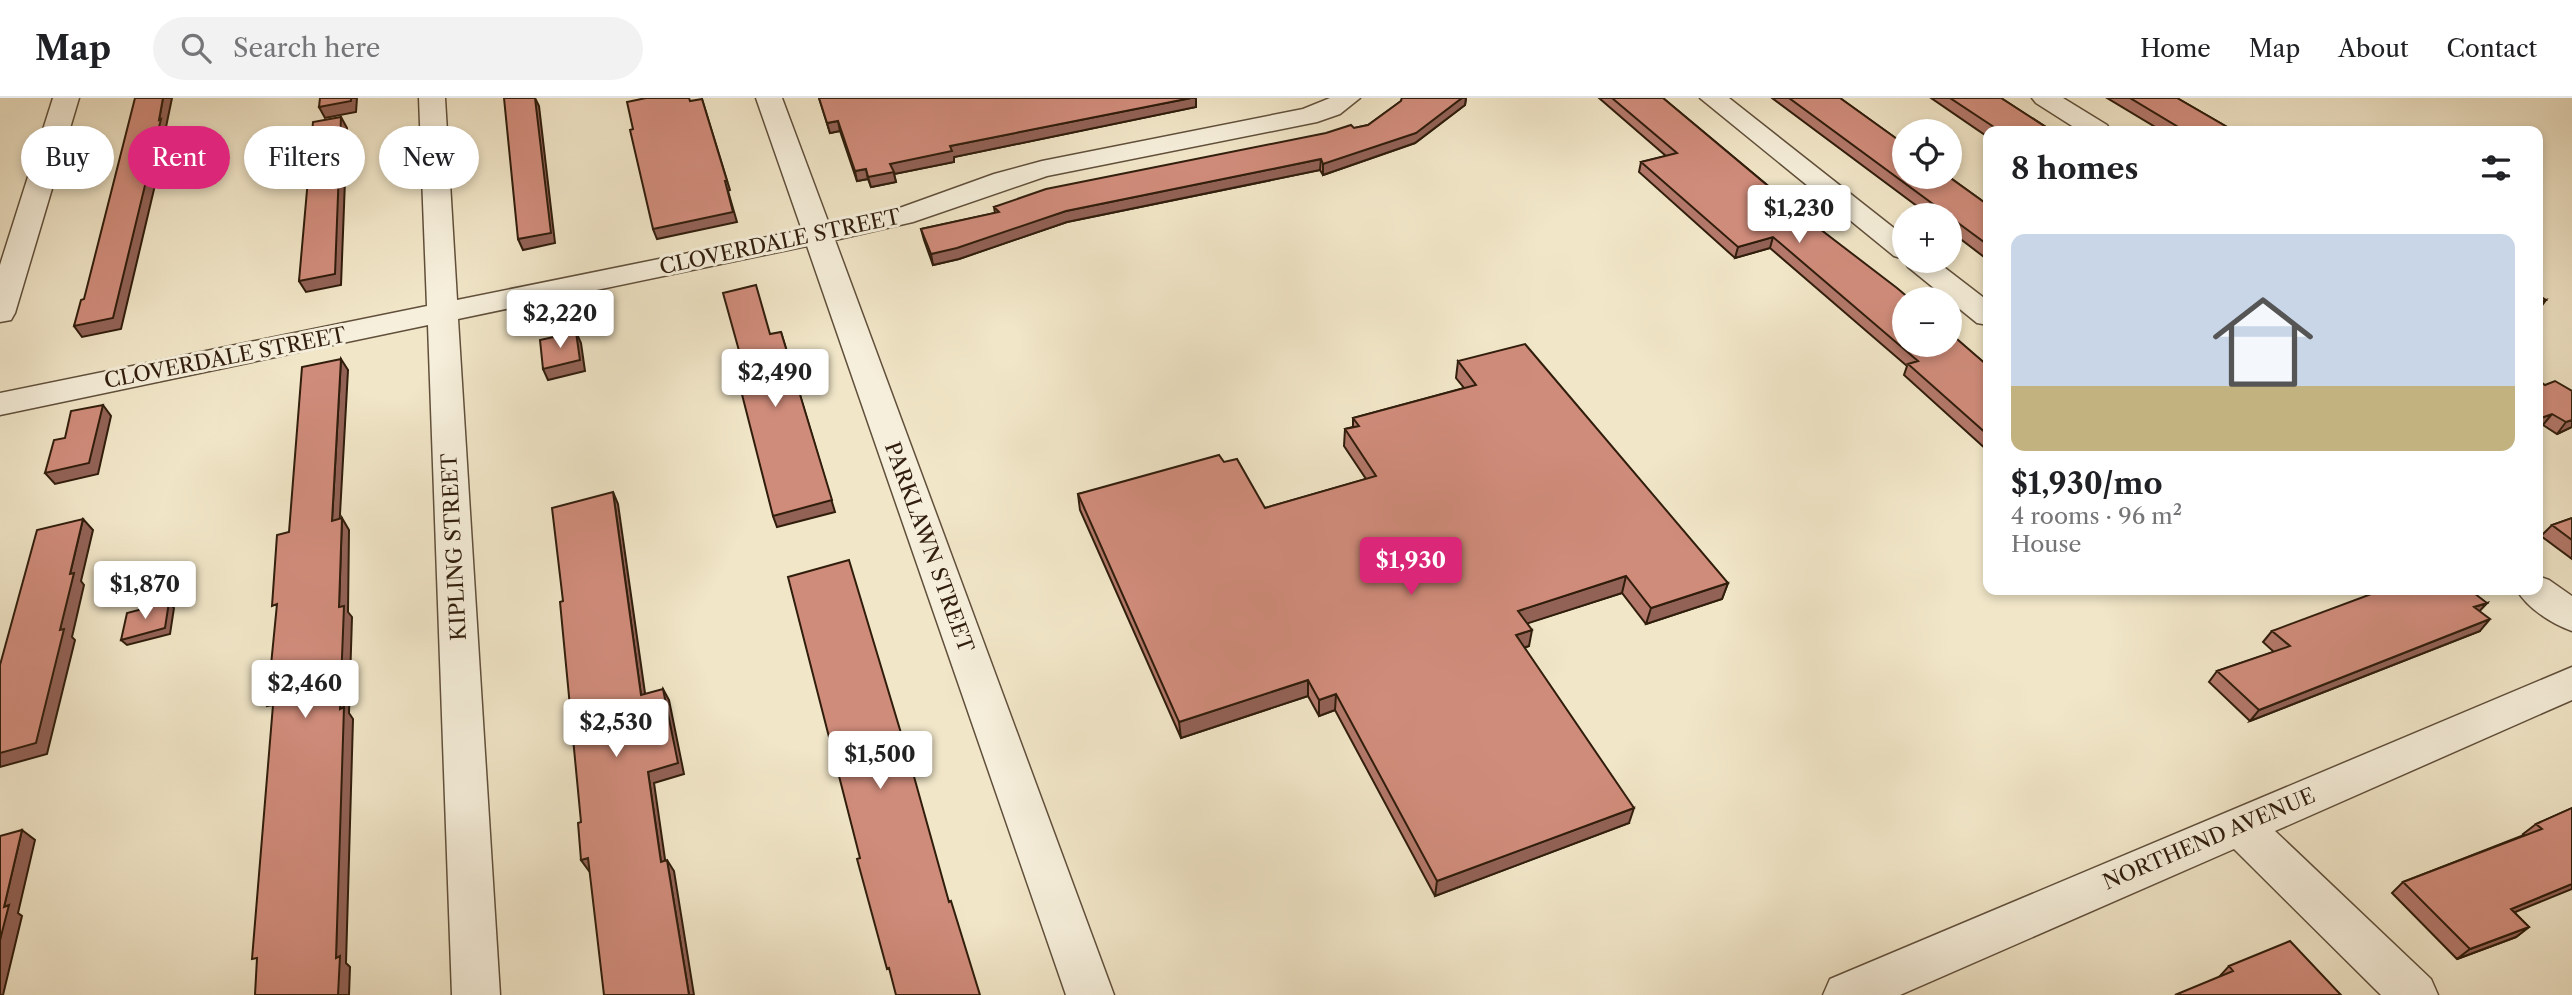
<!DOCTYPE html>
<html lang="en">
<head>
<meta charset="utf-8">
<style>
  :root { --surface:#fff; --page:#f2f2f2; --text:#202124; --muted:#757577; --line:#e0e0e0; --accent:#db2777 }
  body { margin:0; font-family:"Libre Caslon Text",serif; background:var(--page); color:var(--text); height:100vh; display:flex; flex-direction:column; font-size:26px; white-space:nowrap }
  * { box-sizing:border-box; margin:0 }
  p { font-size:23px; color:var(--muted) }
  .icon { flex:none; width:38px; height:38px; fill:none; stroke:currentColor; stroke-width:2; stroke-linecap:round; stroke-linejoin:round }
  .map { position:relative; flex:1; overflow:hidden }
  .side { position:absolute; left:1983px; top:28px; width:560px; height:469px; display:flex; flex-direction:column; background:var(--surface); border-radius:14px; box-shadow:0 4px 10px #0003 }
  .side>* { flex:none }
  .hud { position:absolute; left:21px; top:28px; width:665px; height:63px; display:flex; gap:14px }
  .fabs { position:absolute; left:1892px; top:21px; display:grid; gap:14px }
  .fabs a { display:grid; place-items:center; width:70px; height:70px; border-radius:50%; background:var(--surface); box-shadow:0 4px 10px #0003; font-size:35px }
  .price { position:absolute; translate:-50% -60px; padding:0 16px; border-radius:7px; background:#fff; color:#222; font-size:23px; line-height:46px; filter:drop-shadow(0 2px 4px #0008) }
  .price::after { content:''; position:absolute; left:50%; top:42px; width:21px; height:16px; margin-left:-10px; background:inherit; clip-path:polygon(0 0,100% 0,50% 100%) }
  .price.active { background:var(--accent); color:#fff }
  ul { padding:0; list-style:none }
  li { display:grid; align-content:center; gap:14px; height:371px; padding:0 28px }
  li span { display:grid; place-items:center; height:217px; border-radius:14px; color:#555 }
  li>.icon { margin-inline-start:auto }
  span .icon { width:126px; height:126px; fill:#fffc; stroke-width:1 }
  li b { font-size:30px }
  h2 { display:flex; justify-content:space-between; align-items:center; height:84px; padding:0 28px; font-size:30px }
  .pill { padding:0 24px; border-radius:32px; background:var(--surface); box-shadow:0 4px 10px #0003; font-size:24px; line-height:63px }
  .pill.active { background:var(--accent); color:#fff }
  header { display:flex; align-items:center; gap:42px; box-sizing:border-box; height:98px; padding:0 35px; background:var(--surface); border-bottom:2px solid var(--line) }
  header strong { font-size:33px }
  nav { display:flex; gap:38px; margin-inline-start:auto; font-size:24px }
  .search { width:490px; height:63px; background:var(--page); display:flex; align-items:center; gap:18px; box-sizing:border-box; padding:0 24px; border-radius:38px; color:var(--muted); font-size:26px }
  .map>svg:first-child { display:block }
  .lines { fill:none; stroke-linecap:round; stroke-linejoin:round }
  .minor-casing { stroke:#604f3b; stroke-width:3 }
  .minor { fill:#f6efdb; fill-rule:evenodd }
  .wall { fill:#b3786a; stroke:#301d0c; stroke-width:2 }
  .shaded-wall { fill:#926256; stroke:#301d0c; stroke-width:2 }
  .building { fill:#d08c7b; stroke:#301d0c; stroke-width:2 }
  .labels { text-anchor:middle; stroke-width:6; stroke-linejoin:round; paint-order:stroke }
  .street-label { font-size:21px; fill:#301d0c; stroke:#f6efdb }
</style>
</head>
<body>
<header>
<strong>Map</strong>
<div class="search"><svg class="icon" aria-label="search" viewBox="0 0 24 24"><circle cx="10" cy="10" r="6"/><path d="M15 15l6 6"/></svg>Search here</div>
<nav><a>Home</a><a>Map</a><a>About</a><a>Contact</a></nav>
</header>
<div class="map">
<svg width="2572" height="897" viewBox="0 0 2572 897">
  <rect width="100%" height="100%" fill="#f1e6c8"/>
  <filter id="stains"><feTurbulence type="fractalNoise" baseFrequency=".00286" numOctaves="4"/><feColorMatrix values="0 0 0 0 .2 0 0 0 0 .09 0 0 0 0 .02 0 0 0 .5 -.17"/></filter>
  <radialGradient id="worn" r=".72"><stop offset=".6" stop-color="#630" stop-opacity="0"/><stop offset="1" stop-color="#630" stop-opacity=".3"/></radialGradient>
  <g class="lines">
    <g class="minor-casing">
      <path id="minor" d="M 53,0 L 79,0 L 15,215 L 11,222 L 0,224 L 0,167 Z
        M 419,0 L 445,0 L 457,202 L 802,132 L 756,0 L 782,0 L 829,126 L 894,112 L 994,76 L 1042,63 L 1303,11 L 1330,0 L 1360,0 L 1340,16 L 1317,24 L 1047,78 L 913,124 L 835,142 L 1114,897 L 1066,897 L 807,148 L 458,221 L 500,897 L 452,897 L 428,227 L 0,317 L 0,295 L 427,208 Z
        M 1700,0 L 1729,0 L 1904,138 L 1904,161 L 1894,158 Z
        M 2032,0 L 2063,0 L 2107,27 L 2111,33 L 2080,33 L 2036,5 Z
        M 1904,162 L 1936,163 L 1988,203 L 1988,227 L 1977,225 L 1908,169 Z
        M 2538,478 L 2549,482 L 2572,498 L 2572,533 C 2552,526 2527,510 2517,492 L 2538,492 Z
        M 2572,569 L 2572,602 L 2275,733 L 2431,881 L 2438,897 L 2381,897 L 2234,751 L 1900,897 L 1823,897 L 1830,881 Z"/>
    </g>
    <use href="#minor" class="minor"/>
  </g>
  <path class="wall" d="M 819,0 L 1196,0 L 1196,9 L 954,59 L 954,64 L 894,76 L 896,84 L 871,89 L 868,81 L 857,83 L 840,33 L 830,35 Z
    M 1402,0 L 1466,0 L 1465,7 L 1415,45 L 1323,77 L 1320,72 L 1067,124 L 959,161 L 933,167 L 924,142 L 921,131 L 995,115 L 994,109 L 1368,27 L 1401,3 Z
    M 1599,0 L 1663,0 L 1816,128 L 1988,268 L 1988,353 L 1904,277 L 1907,268 L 1770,150 L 1735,160 L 1639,74 L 1641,64 L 1666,58 Z
    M 1772,0 L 1840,0 L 1988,107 L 1988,162 L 1950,133 L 1950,117 L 1929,117 Z
    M 1931,0 L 2001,0 L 2052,33 L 1988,33 L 1988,39 Z
    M 2107,0 L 2177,0 L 2234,33 L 2162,33 Z
    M 1458,263 L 1728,485 L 1722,501 L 1646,526 L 1622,495 L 1527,525 L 1529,548 L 1524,550 L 1629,725 L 1435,798 L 1335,612 L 1319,618 L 1308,598 L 1181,640 L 1080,412 L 1078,396 L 1224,364 L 1265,410 L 1366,381 L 1344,348 L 1345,331 L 1353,329 L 1353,320 L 1464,290 L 1456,280 Z
    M 2538,282 L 2572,329 L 2557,336 L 2543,327 L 2538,329 Z
    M 2572,420 L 2572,461 L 2541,438 L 2552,427 Z
    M 2487,505 L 2479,513 L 2480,533 L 2250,623 L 2209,584 L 2217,573 L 2274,554 L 2263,544 L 2272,533 Z
    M 2572,710 L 2515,815 L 2529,829 L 2516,839 L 2457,861 L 2392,795 L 2403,784 L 2524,737 L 2523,736 L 2536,726 Z
    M 2229,868 L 2341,897 L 2219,879 Z"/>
  <path class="shaded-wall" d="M 163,0 L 172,0 L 166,29 L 168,32 L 121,231 L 82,239 L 74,228 L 159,22 Z
    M 351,0 L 357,0 L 356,14 L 325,20 L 319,9 Z
    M 535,0 L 539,8 L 555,145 L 523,152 L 518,141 Z
    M 1191,0 L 1196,0 L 1196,9 L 954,59 L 954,64 L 894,76 L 896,84 L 871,89 L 868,79 L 890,66 L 950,48 Z
    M 1462,0 L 1466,0 L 1465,7 L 1415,45 L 1323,77 L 1323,66 Z
    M 702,1 L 730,92 L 728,93 L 737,124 L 657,141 L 653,131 Z
    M 341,19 L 347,30 L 341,187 L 306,194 L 299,183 Z
    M 838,23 L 840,33 L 830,35 L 827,25 Z
    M 1321,61 L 1320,72 L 1067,124 L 959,161 L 933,167 L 931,156 L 1066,113 Z
    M 866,71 L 868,81 L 857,83 L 855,73 Z
    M 1773,139 L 1770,150 L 1735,160 L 1738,149 Z
    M 2546,202 L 2538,213 L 2538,205 Z
    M 576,234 L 581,245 L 585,273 L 548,282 L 543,271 Z
    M 781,234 L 835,414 L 777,429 L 773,418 Z
    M 341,261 L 348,272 L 339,434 L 332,423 Z
    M 103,307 L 111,318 L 98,376 L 55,386 L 45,375 Z
    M 2552,316 L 2543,327 L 2538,329 L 2538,321 Z
    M 2572,322 L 2572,329 L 2557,336 L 2566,324 Z
    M 613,394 L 618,406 L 647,609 L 641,597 Z
    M 342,420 L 349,432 L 348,514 L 352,519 L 349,615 L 353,621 L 346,865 L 350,869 L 349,897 L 338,897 L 336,860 L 340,611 L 339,509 Z
    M 83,421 L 93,432 L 81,483 L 84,487 L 72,539 L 75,542 L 47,656 L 0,669 L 0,655 L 60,532 L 70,476 Z
    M 1626,478 L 1622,495 L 1516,529 L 1518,513 Z
    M 1728,485 L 1722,501 L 1646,526 L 1651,510 Z
    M 169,504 L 174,510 L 170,536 L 127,547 L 121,542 Z
    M 2487,505 L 2477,516 L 2474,509 Z
    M 2490,521 L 2480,533 L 2250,623 L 2259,612 Z
    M 1532,532 L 1529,548 L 1513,553 L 1516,537 Z
    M 1308,582 L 1308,598 L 1181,640 L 1179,624 Z
    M 663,591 L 669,602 L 684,676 L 654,685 L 667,775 L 661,764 L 648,674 Z
    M 1336,596 L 1335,612 L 1319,618 L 1319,602 Z
    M 1634,710 L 1629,725 L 1435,798 L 1437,783 Z
    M 22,732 L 35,742 L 18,815 L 22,818 L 3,897 L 0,897 L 0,842 L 4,809 Z
    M 588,760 L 596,770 L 589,773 L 581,762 Z
    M 667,762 L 674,773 L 694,897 L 689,897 Z
    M 2572,786 L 2572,791 L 2498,821 L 2511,811 Z
    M 2529,829 L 2516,839 L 2457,861 L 2470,851 Z"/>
  <path class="building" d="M 135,0 L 163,0 L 159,22 L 161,21 L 113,220 L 74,228 L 81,202 L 84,201 Z
    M 320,0 L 351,0 L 351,3 L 319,9 Z
    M 504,0 L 535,0 L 551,135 L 518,141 Z
    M 646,0 L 689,0 L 690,3 L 702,1 L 727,83 L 725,83 L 733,114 L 653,131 L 630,32 L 633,31 L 627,4 Z
    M 819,0 L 1191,0 L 950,48 L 952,53 L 890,66 L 894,74 L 868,79 L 866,71 L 855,73 L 838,23 L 827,25 Z
    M 1402,0 L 1462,0 L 1416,35 L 1323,66 L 1321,61 L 1066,113 L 957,150 L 931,156 L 921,131 L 999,114 L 994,109 L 1046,91 L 1326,35 L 1351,27 L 1354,30 L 1368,27 L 1401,3 Z
    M 1612,0 L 1663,0 L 1816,128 L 1897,190 L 1910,201 L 1904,201 L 1904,247 L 1950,247 L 1950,235 L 1988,268 L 1988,337 L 1908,266 L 1918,263 L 1773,139 L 1738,149 L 1641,64 L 1677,55 Z
    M 1789,0 L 1840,0 L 1904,46 L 1904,79 L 1949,79 L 1988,107 L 1988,147 L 1950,119 L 1950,117 L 1948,117 Z
    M 1950,0 L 2001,0 L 2052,33 L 2000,33 Z
    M 2130,0 L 2177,0 L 2234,33 L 2185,33 Z
    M 341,19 L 335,176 L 299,183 L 313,24 Z
    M 756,187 L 770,236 L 781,234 L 832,402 L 773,418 L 735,269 L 743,267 L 723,195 Z
    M 2538,197 L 2546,202 L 2538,205 Z
    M 576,234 L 580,262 L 543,271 L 540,242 Z
    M 1525,246 L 1728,485 L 1651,510 L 1626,478 L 1518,513 L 1532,532 L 1516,537 L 1634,710 L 1437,783 L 1336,596 L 1319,602 L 1308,582 L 1179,624 L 1078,396 L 1219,357 L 1224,364 L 1237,361 L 1265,410 L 1376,378 L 1345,331 L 1359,328 L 1353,320 L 1476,287 L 1458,263 Z
    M 341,261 L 332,423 L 342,420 L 339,509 L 344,508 L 340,611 L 344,609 L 336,860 L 340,858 L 338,897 L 255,897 L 257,860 L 252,861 L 273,607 L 267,608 L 277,506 L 272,508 L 277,437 L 289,434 L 302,269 Z
    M 2538,282 L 2545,287 L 2555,283 L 2572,293 L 2572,322 L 2566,324 L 2552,316 L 2538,321 Z
    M 103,307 L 89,365 L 45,375 L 54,342 L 65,340 L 71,313 Z
    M 613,394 L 641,597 L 663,591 L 678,665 L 648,674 L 661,764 L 667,762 L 689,897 L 604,897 L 588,760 L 581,762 L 578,725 L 581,724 L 560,504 L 563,503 L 552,410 Z
    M 2572,420 L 2572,442 L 2552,427 Z
    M 83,421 L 70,476 L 74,475 L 60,532 L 64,531 L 36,645 L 0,655 L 0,567 L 37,432 Z
    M 849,462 L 913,675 L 949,804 L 951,803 L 980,897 L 896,897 L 889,870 L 887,871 L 857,761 L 860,760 L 788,479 Z
    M 2382,492 L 2470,492 L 2487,505 L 2474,509 L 2490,521 L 2259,612 L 2217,573 L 2290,548 L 2272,533 Z
    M 169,504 L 165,530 L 121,542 L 127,515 Z
    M 2572,710 L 2572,786 L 2511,811 L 2529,829 L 2470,851 L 2403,784 L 2542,731 L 2536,726 Z
    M 22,732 L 4,809 L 9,807 L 0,842 L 0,738 Z
    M 2290,843 L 2341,897 L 2175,897 L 2233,873 L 2229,868 Z"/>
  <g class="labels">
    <g class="street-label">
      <text transform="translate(780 144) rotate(-12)" y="7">CLOVERDALE STREET</text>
      <text transform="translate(225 260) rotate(-11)" y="7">CLOVERDALE STREET</text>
      <text transform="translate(454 449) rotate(-93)" y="7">KIPLING STREET</text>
      <text transform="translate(929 449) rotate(70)" y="7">PARKLAWN STREET</text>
      <text transform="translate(2209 741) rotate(-23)" y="7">NORTHEND AVENUE</text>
    </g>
  </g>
  <rect width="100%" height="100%" filter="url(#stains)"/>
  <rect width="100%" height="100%" fill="url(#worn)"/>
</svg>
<div class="fabs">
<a><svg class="icon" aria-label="locate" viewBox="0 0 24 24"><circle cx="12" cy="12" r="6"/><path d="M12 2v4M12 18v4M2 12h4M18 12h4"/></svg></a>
<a>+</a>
<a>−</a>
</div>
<b class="price" style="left:1799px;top:147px">$1,230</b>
<b class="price" style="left:560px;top:252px">$2,220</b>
<b class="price" style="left:775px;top:311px">$2,490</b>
<b class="price active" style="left:1411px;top:499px">$1,930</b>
<b class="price" style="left:145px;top:523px">$1,870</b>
<b class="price" style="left:305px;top:622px">$2,460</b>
<b class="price" style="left:616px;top:661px">$2,530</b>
<b class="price" style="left:880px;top:693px">$1,500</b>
<div class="hud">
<a class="pill">Buy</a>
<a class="pill active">Rent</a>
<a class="pill">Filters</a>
<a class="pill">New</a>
</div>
<section class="side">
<h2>8 homes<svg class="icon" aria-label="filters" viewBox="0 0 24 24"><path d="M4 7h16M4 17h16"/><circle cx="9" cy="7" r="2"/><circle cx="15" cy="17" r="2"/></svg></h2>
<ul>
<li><span style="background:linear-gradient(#c9d6e8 70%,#c2b280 0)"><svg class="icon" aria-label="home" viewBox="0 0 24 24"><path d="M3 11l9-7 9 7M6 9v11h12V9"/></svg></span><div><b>$1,930/mo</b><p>4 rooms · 96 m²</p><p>House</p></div></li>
</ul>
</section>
</div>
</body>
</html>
